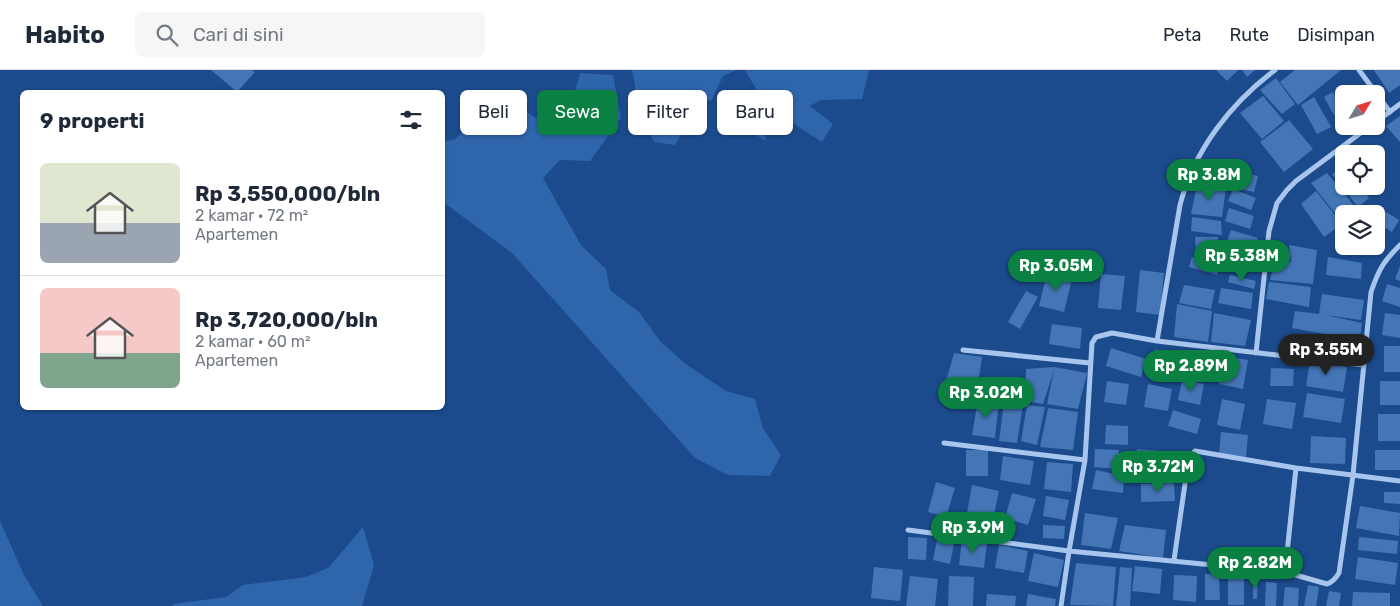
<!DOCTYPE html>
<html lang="id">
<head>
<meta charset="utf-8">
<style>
  :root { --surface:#fff; --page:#f6f6f7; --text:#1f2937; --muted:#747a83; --line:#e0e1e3; --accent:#0b8043 }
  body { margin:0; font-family:Rubik,sans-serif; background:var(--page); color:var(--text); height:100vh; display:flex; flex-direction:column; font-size:19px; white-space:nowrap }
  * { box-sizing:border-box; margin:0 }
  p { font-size:16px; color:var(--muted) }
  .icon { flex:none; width:28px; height:28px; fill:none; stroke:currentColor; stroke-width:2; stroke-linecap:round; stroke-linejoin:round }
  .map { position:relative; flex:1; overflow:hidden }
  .sheet { position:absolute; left:20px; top:20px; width:425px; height:320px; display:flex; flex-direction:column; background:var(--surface); border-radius:8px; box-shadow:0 1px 4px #0004 }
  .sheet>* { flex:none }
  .guide { position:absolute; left:460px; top:20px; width:475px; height:45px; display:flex; gap:10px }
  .needle { width:32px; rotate:52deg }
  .controls { position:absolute; left:1335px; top:15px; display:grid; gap:10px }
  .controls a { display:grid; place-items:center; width:50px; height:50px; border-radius:8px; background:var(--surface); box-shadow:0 1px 4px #0004; font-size:25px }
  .price { position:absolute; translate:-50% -42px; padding:0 11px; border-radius:18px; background:var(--accent); color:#fff; font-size:16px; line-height:32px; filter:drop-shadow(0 1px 2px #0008) }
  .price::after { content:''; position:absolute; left:50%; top:30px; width:15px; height:11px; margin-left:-8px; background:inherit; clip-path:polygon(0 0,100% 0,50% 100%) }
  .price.on { background:#222; color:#fff }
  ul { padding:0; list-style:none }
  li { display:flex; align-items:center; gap:15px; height:125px; padding:0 20px }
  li+li { border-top:1px solid var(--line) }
  li span { display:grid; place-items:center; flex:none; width:140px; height:100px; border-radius:8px; color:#555 }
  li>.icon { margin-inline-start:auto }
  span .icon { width:60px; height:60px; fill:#fffc; stroke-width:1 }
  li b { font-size:21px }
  h2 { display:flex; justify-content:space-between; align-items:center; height:60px; padding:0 20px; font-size:21px }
  .pill { padding:0 18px; border-radius:8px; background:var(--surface); box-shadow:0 1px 4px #0004; font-size:18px; line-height:45px }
  .pill.on { background:var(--accent); color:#fff }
  header { display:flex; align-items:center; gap:30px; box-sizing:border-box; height:70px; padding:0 25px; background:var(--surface); border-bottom:1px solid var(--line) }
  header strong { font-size:24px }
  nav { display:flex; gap:28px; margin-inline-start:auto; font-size:18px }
  .search { width:350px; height:45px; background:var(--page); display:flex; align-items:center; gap:12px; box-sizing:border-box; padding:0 18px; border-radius:8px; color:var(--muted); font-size:19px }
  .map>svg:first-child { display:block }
  .green { fill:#2e65ab }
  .building { fill:#4475b5 }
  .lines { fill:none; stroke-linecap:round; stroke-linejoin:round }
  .street { stroke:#a8c6ed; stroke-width:5 }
</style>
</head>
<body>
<header>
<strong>Habito</strong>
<div class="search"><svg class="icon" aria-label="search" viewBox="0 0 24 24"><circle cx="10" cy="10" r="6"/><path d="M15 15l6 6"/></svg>Cari di sini</div>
<nav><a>Peta</a><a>Rute</a><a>Disimpan</a></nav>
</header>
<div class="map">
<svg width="1400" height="536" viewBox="0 0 1400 536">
  <rect width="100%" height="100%" fill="#1b4b8d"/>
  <path class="green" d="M 631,0 L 737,0 L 723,6 L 711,31 L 685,24 L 688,53 L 675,75 L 654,72 L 640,46 L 633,4 Z
    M 745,0 L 869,0 L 862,29 L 821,30 L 810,36 L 833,54 L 822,72 L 782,46 L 763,50 L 766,71 L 744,58 L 742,33 L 759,24 Z
    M 580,3 L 613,5 L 621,48 L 590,91 L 560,90 L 543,108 L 581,175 L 606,199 L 610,220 L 639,242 L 660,271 L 687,295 L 726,321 L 755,329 L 763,358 L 781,385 L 770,406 L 728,405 L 695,388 L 512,183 L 443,132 L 443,71 L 454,70 L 476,49 L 509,31 L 536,48 L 559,55 L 571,37 Z
    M 0,451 L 24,505 L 43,536 L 0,536 Z
    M 363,457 L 374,495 L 362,536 L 173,536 L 173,534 L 226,527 L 243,515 L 306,507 L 328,498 Z"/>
  <path class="building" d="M 211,0 L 252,0 L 255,2 L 237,22 Z
    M 1216,0 L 1238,0 L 1227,11 Z
    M 1242,0 L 1255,0 L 1247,7 Z
    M 1295,0 L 1341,0 L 1298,35 L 1280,12 Z
    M 1374,0 L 1400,0 L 1400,15 L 1389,23 Z
    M 1276,8 L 1295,34 L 1282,44 L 1260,20 Z
    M 1360,17 L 1367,24 L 1354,24 Z
    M 1333,22 L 1344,42 L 1344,49 L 1338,52 L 1324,27 Z
    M 1263,26 L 1284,51 L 1262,69 L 1240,43 Z
    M 1314,27 L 1331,57 L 1317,64 L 1301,35 Z
    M 1400,46 L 1400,72 L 1386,56 Z
    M 1289,50 L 1313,79 L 1284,102 L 1260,72 Z
    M 1344,95 L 1344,116 L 1361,116 L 1369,128 L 1358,137 L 1332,104 Z
    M 1239,102 L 1258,106 L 1254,122 L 1235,118 Z
    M 1327,103 L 1356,138 L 1350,144 L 1344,144 L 1344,150 L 1342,152 L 1311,113 Z
    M 1197,115 L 1226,118 L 1222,147 L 1191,144 Z
    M 1233,119 L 1256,128 L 1251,140 L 1228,131 Z
    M 1316,121 L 1342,154 L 1324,167 L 1301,134 Z
    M 1373,134 L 1399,150 L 1392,162 L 1376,152 L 1376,144 L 1367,144 Z
    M 1229,138 L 1254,146 L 1250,159 L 1225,151 Z
    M 1192,147 L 1221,151 L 1222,165 L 1191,161 Z
    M 1231,160 L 1258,168 L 1254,182 L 1226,174 Z
    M 1195,167 L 1218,167 L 1218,182 L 1196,182 Z
    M 1376,170 L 1380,173 L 1368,186 L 1356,176 L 1376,176 Z
    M 1289,175 L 1317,180 L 1313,214 L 1270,210 L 1276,189 L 1291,192 Z
    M 1192,187 L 1220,195 L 1217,205 L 1189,197 Z
    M 1328,187 L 1362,193 L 1361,209 L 1326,205 Z
    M 1232,188 L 1252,188 L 1253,199 L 1231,199 Z
    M 1400,196 L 1400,211 L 1395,209 Z
    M 1140,200 L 1164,203 L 1160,245 L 1136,242 Z
    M 1047,203 L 1072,209 L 1064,242 L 1039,236 Z
    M 1101,204 L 1125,206 L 1121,240 L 1098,238 Z
    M 1230,205 L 1256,211 L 1254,219 L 1228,212 Z
    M 1269,212 L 1311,217 L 1309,237 L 1266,229 Z
    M 1387,214 L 1400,218 L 1400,237 L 1382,231 Z
    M 1184,215 L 1215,220 L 1211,239 L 1179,233 Z
    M 1221,218 L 1253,223 L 1251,239 L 1218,233 Z
    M 1026,221 L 1038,227 L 1020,259 L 1008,252 Z
    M 1322,224 L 1364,230 L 1361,250 L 1325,245 L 1362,253 L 1358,284 L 1305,276 L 1309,264 L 1347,268 L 1292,258 L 1295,241 L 1319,244 Z
    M 1177,234 L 1212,241 L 1208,272 L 1174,267 Z
    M 1214,243 L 1251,250 L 1245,276 L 1211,272 Z
    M 1385,243 L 1400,245 L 1400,268 L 1382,265 Z
    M 1052,254 L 1082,258 L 1080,279 L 1049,274 Z
    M 1384,276 L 1400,276 L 1400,302 L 1384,302 Z
    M 1111,278 L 1146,289 L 1141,307 L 1106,296 Z
    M 1155,279 L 1182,287 L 1177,304 L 1151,296 Z
    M 1188,280 L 1206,284 L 1202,302 L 1184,297 Z
    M 954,283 L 982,287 L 976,327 L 943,322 Z
    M 1224,286 L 1248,290 L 1243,319 L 1219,314 Z
    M 1310,291 L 1347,297 L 1343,322 L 1306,316 Z
    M 1054,297 L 1087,303 L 1078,339 L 1047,334 L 1054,300 L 1043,334 L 1025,331 L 1026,299 Z
    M 1271,298 L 1294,299 L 1293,316 L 1270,316 Z
    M 1182,310 L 1204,314 L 1200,335 L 1178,330 Z
    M 1107,311 L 1129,314 L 1126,335 L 1104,332 Z
    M 1380,311 L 1400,311 L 1400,335 L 1380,335 Z
    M 1148,314 L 1172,319 L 1168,341 L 1144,337 Z
    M 1307,323 L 1345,329 L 1341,353 L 1303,347 Z
    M 978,329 L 999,331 L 995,368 L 972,365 Z
    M 1222,329 L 1245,334 L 1240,360 L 1217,355 Z
    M 1267,329 L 1296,333 L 1292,359 L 1263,354 Z
    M 1004,332 L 1023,335 L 1017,373 L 999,371 Z
    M 1027,335 L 1045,337 L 1037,375 L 1021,371 Z
    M 1048,338 L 1078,342 L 1073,380 L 1040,377 Z
    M 1173,340 L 1201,349 L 1197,364 L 1168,356 Z
    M 1378,344 L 1400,344 L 1400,371 L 1378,371 Z
    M 1106,355 L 1128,356 L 1128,375 L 1105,374 Z
    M 1221,362 L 1248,365 L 1246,387 L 1219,385 Z
    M 1311,366 L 1346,368 L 1345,394 L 1310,393 Z
    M 1095,379 L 1119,380 L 1118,399 L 1094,397 Z
    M 1137,379 L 1184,383 L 1183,401 L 1136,397 Z
    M 966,380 L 988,380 L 988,406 L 966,406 Z
    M 1375,380 L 1400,380 L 1400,400 L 1375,400 Z
    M 1003,386 L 1034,391 L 1030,415 L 1000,410 Z
    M 1047,392 L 1073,394 L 1071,422 L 1044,419 Z
    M 1096,400 L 1124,406 L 1123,423 L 1092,419 Z
    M 936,412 L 955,418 L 946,447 L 928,442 Z
    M 1174,413 L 1175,431 L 1141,432 L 1141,414 Z
    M 972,415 L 999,421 L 993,449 L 967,443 Z
    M 1384,422 L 1400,422 L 1400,434 L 1384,433 Z
    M 1012,423 L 1036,429 L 1028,455 L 1005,448 Z
    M 1046,426 L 1069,430 L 1065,450 L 1043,446 Z
    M 1360,436 L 1400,443 L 1399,466 L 1356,458 Z
    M 1085,443 L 1118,448 L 1111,479 L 1081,475 Z
    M 1043,455 L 1065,456 L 1064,469 L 1043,468 Z
    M 1125,455 L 1166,460 L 1163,488 L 1119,481 Z
    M 938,465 L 955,468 L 950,494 L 933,490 Z
    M 908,467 L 927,468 L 926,490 L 908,489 Z
    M 1359,467 L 1398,471 L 1397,484 L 1358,480 Z
    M 962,469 L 987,473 L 984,498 L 959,495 Z
    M 999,475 L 1028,481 L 1024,503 L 995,498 Z
    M 1034,483 L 1064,490 L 1058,517 L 1028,511 Z
    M 1358,487 L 1398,493 L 1395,515 L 1355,509 Z
    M 1076,493 L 1116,497 L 1113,536 L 1070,535 Z
    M 1135,496 L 1162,499 L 1160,524 L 1132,521 Z
    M 874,497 L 903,500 L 900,531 L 871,528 Z
    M 1120,497 L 1132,498 L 1130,536 L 1116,536 Z
    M 1205,504 L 1219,504 L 1220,530 L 1205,530 Z
    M 1174,505 L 1197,506 L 1196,532 L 1173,530 Z
    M 910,506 L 938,509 L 935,536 L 906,536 Z
    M 949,506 L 974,507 L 973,536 L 948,536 Z
    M 1228,509 L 1244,509 L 1244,535 L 1228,535 Z
    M 1253,510 L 1258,510 L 1257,529 L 1253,529 Z
    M 1266,512 L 1277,513 L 1276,536 L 1265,536 Z
    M 1308,515 L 1319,517 L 1316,536 L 1304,536 Z
    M 1285,517 L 1299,518 L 1298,536 L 1283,536 Z
    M 1329,521 L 1341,523 L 1339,536 L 1326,536 Z
    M 1353,522 L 1390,523 L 1390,536 L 1352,536 Z
    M 987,524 L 1016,526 L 1015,536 L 986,536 Z
    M 1028,524 L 1056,529 L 1055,536 L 1026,536 Z"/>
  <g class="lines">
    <path class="street" d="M 1359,0 L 1390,42
      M 1376,52 L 1400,34
      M 1157,271 L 1180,135 C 1194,80 1231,33 1275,0
      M 963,280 L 1090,293
      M 1256,283 L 1269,161 L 1277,133 L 1287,120 L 1296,111 L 1370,56
      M 1085,390 L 1092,273 L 1096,267 L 1112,263 L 1157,271 L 1363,295
      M 908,460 L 1069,481 L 1085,390 L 944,373
      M 1174,490 L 1188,393 L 1191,385 L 1195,381 L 1296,398 L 1400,411
      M 1285,502 L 1296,398
      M 1061,536 L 1069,481 L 1285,502 L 1327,514 C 1333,512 1336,508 1339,503 L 1353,405 L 1371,222 C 1379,199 1383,192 1400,175"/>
  </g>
</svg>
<div class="controls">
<a><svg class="needle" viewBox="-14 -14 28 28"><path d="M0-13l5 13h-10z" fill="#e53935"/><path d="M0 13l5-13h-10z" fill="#747a83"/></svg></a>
<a><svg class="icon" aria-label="locate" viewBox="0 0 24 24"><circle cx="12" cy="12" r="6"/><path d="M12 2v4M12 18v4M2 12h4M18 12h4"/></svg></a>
<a><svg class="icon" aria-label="layers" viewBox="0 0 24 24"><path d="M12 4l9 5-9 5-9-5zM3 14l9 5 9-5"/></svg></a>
</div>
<b class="price" style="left:1209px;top:131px">Rp 3.8M</b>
<b class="price" style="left:1242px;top:212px">Rp 5.38M</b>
<b class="price" style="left:1056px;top:222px">Rp 3.05M</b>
<b class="price on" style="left:1326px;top:306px">Rp 3.55M</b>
<b class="price" style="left:1191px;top:322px">Rp 2.89M</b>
<b class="price" style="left:986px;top:349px">Rp 3.02M</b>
<b class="price" style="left:1158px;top:423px">Rp 3.72M</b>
<b class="price" style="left:973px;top:484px">Rp 3.9M</b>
<b class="price" style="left:1255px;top:519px">Rp 2.82M</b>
<div class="guide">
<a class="pill">Beli</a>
<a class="pill on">Sewa</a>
<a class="pill">Filter</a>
<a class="pill">Baru</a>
</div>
<section class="sheet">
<h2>9 properti<svg class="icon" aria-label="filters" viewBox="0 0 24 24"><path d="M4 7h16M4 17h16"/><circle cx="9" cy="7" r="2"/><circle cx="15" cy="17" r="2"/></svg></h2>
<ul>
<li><span style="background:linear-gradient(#dfe7d0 60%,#9aa5b1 0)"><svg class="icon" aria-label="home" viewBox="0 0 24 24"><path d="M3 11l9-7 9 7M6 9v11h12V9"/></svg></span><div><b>Rp 3,550,000/bln</b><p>2 kamar · 72 m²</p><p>Apartemen</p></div></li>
<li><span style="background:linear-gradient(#f6c9c9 65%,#7fa58c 0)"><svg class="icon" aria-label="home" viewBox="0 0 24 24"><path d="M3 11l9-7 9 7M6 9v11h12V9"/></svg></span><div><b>Rp 3,720,000/bln</b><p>2 kamar · 60 m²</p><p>Apartemen</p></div></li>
</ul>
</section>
</div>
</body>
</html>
